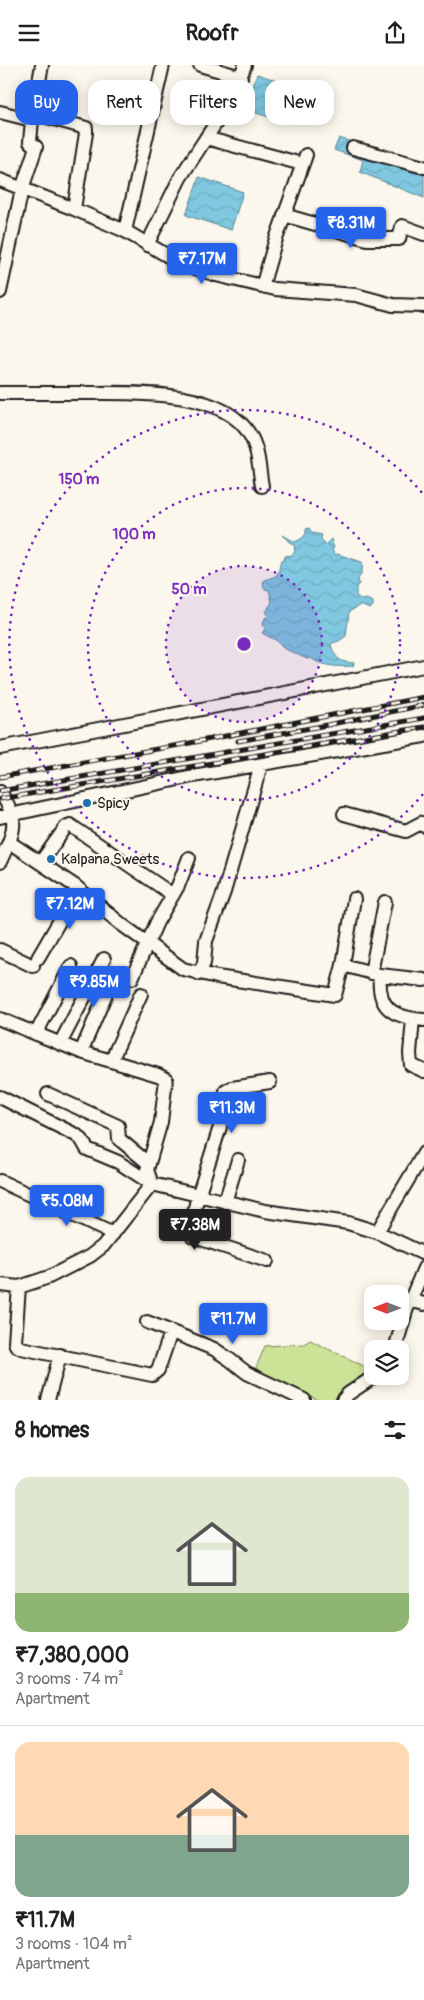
<!DOCTYPE html>
<html lang="en">
<head>
<meta charset="utf-8">
<style>
  :root { --surface:#fff; --page:#f2f2f2; --text:#202124; --muted:#757577; --line:#e0e0e0; --accent:#2563eb }
  body { margin:0; font-family:Pangolin,sans-serif; background:var(--page); color:var(--text); height:100vh; display:flex; flex-direction:column; font-size:19px; white-space:nowrap }
  * { box-sizing:border-box; margin:0 }
  p { font-size:16px; color:var(--muted) }
  .icon { flex:none; width:28px; height:28px; fill:none; stroke:currentColor; stroke-width:2; stroke-linecap:round; stroke-linejoin:round }
  .map { position:relative; height:1335px; overflow:hidden }
  .details { display:flex; flex-direction:column; background:var(--surface); flex:1 }
  .details>* { flex:none }
  .guide { position:absolute; left:15px; top:15px; width:395px; height:45px; display:flex; gap:10px }
  .needle { width:32px; rotate:270deg }
  .fabs { position:absolute; left:364px; top:1220px; display:grid; gap:10px }
  .fabs a { display:grid; place-items:center; width:45px; height:45px; border-radius:10px; background:var(--surface); box-shadow:0 2px 12px #0003; font-size:25px }
  .price { position:absolute; translate:-50% -42px; padding:0 11px; border-radius:5px; background:var(--accent); color:#fff; font-size:16px; line-height:32px; filter:drop-shadow(0 1px 2px #0008) }
  .price::after { content:''; position:absolute; left:50%; top:30px; width:15px; height:11px; margin-left:-8px; background:inherit; clip-path:polygon(0 0,100% 0,50% 100%) }
  .price.current { background:#222; color:#fff }
  ul { padding:0; list-style:none }
  li { display:grid; align-content:center; gap:10px; height:265px; padding:0 15px }
  li+li { border-top:1px solid var(--line) }
  li span { display:grid; place-items:center; height:155px; border-radius:15px; color:#555 }
  li>.icon { margin-inline-start:auto }
  span .icon { width:90px; height:90px; fill:#fffc; stroke-width:1 }
  li b { font-size:21px }
  h2 { display:flex; justify-content:space-between; align-items:center; height:60px; padding:0 15px; font-size:21px }
  .pill { padding:0 18px; border-radius:15px; background:var(--surface); box-shadow:0 2px 12px #0003; font-size:18px; line-height:45px }
  .pill.current { background:var(--accent); color:#fff }
  header { display:flex; justify-content:space-between; align-items:center; height:65px; padding:0 15px; background:var(--surface); font-size:22px; font-weight:700 }
  .map>svg:first-child { display:block }
  .green { fill:#cce297; stroke:#747f5a }
  .water { fill:url(#water-waves); stroke:#578392 }
  .lines { fill:none; stroke-linecap:round; stroke-linejoin:round }
  .minor-casing { stroke:#1c1c1c; stroke-width:16 }
  .minor { stroke:#fbf7ec; stroke-width:12 }
  .rail-casing { stroke:#1c1c1c; stroke-width:5 }
  .rail { stroke:#fbf7ec; stroke-width:3; stroke-dasharray:9; stroke-linecap:butt }
  .ring { fill:none; stroke:#7b2cbf; stroke-width:2.5; stroke-dasharray:2.5 5 }
  .poi-dot { fill:#1f6fb2; stroke:#fbf7ec; stroke-width:2 }
  .labels { text-anchor:middle; stroke-width:4; stroke-linejoin:round; paint-order:stroke }
  .poi-label { font-size:15px; fill:#1c1c1c; stroke:#fbf7ec; text-anchor:start }
  .centre { fill:#7b2cbf; stroke:#fbf7ec; stroke-width:2.5 }
  .ring-label { font-size:15px; text-anchor:middle; font-weight:bold; fill:#7b2cbf; stroke:#fbf7ec; stroke-width:4; stroke-linejoin:round; paint-order:stroke }
</style>
</head>
<body>
<header><svg class="icon" aria-label="menu" viewBox="0 0 24 24"><path d="M4 6h16M4 12h16M4 18h16"/></svg>Roofr<svg class="icon" aria-label="share" viewBox="0 0 24 24"><path d="M12 15V3M7 8l5-5 5 5M5 13v7h14v-7"/></svg></header>
<div class="map">
<svg width="424" height="1335" viewBox="0 0 424 1335">
  <defs>
    <pattern id="water-waves" width="16" height="10" patternUnits="userSpaceOnUse" patternTransform="scale(1.25)"><rect width="16" height="10" fill="#7fc8e0"/><path d="M0 5q4-4 8 0t8 0" fill="none" stroke="#6dabc0"/></pattern>
  </defs>
  <rect width="100%" height="100%" fill="#fbf7ec"/>
  <filter id="ink" filterUnits="userSpaceOnUse"><feTurbulence type="fractalNoise" baseFrequency=".02" numOctaves="2"/><feDisplacementMap in="SourceGraphic" scale="10" xChannelSelector="R" yChannelSelector="G"/><feConvolveMatrix kernelMatrix="1 2 1 2 8 2 1 2 1" color-interpolation-filters="sRGB"/></filter>
  <g filter="url(#ink)">
    <path class="green" d="M 310,1275 L 372,1305 L 372,1307 L 339,1335 L 318,1335 L 255,1305 L 265,1281 L 304,1279 Z"/>
    <path class="water" d="M 257,9 L 300,23 L 289,58 L 246,45 Z
      M 339,73 L 424,100 L 424,133 L 360,107 L 363,95 L 334,85 Z
      M 199,112 L 243,127 L 231,165 L 186,150 Z
      M 309,463 L 312,468 L 322,470 L 321,474 L 325,480 L 331,474 L 334,483 L 332,485 L 335,490 L 337,489 L 362,497 C 363,504 362,509 358,514 L 359,519 L 356,522 L 356,531 L 361,535 L 366,534 L 373,537 L 373,541 L 370,544 L 360,540 L 349,547 L 346,571 L 339,576 L 332,578 L 331,580 C 336,594 339,597 354,598 L 353,601 C 340,602 322,602 311,593 L 307,594 L 283,583 L 279,577 L 262,568 L 265,564 L 263,559 L 265,553 L 269,551 L 266,547 L 272,537 L 269,525 L 265,524 L 263,521 L 264,515 C 279,510 277,513 281,495 L 283,496 L 285,491 L 292,490 L 295,486 L 294,480 L 288,476 L 283,470 L 295,477 L 301,474 L 306,469 L 306,464 Z"/>
    <g class="lines">
      <g class="minor-casing">
        <path id="minor" d="M 200,0 L 241,12
          M 0,47 L 32,55
          M 33,48 L 86,63 L 86,68 L 74,144
          M 206,73 L 231,35 L 245,0
          M 353,83 L 424,102
          M 0,115 L 74,144 L 125,166 L 180,198 L 216,210 L 275,224 L 356,230 L 393,240 L 424,241
          M 284,150 L 367,174 L 399,174 L 402,161 L 424,169
          M 125,166 L 163,0
          M 147,180 L 180,113 L 206,73 L 302,99
          M 262,222 L 275,177 L 306,90
          M 0,227 L 22,124 L 36,82 L 30,77 L 32,55 L 42,0
          M 0,328 C 28,328 56,328 84,328 C 130,328 223,323 250,370 C 259,385 259,405 262,421
          M 0,683 L 424,601
          M 0,727 C 21,757 14,766 0,797
          M 344,749 L 406,766 L 421,758 L 424,761
          M 0,752 L 193,711 L 424,671
          M 9,777 L 75,821 L 121,859 L 183,904 L 217,912 L 335,930 L 343,900 L 380,910 C 377,944 393,952 424,955
          M 40,798 L 66,762 L 70,760 L 173,830
          M 0,885 L 33,901
          M 38,893 L 78,824
          M 343,900 L 354,834
          M 371,908 L 385,837
          M 199,909 L 204,898 L 206,876 L 224,827 L 261,700
          M 380,910 L 424,915
          M 132,913 L 157,857 L 178,821 L 189,793
          M 0,954 L 81,987 L 158,1010 L 166,1014 L 161,1057 L 147,1105 L 152,1119
          M 413,954 L 410,988 L 411,1000 L 424,1006
          M 36,969 L 71,901
          M 60,979 L 104,894
          M 81,987 L 108,924
          M 111,996 L 141,929
          M 48,1029 L 118,1061 L 119,1074 L 148,1098
          M 0,1032 L 76,1070 L 82,1075 L 87,1084 L 118,1097 L 152,1119
          M 0,1116 L 113,1169
          M 225,1137 L 238,1095
          M 377,1167 L 424,1088
          M 267,1196 L 192,1171 L 189,1166 L 198,1131 L 220,1062 L 226,1026 L 232,1023 L 270,1017
          M 0,1220 L 19,1222 L 49,1212 L 90,1191 L 103,1181 L 152,1119 L 265,1146 L 348,1158 L 377,1167 L 424,1189
          M 19,1222 L 15,1277 L 16,1280 L 21,1283 L 152,1310 L 158,1305 L 171,1267
          M 410,1235 L 424,1239
          M 147,1257 L 214,1284 L 229,1294 L 247,1308 L 304,1335
          M 395,1284 L 406,1246 L 424,1203
          M 48,1335 L 60,1290
          M 343,1335 L 348,1329 L 375,1311"/>
      </g>
      <use href="#minor" class="minor"/>
      <g class="rail-casing">
        <path id="rail" d="M 238,676 L 327,660 L 424,640
          M 0,712 L 185,679 L 424,632
          M 0,726 L 424,653
          M 0,734 L 424,662"/>
      </g>
      <use href="#rail" class="rail"/>
    </g>
  </g>
  <circle cx="244" cy="579" r="78" fill="#7b2cbf" fill-opacity=".12"/>
  <g class="ring">
    <circle cx="244" cy="579" r="78"/>
    <circle cx="244" cy="579" r="156"/>
    <path d="M423 729A234 234 0 1 1 423 429"/>
  </g>
  <g class="poi-dot">
    <circle cx="87" cy="738" r="5"/>
    <circle cx="51" cy="794" r="5"/>
  </g>
  <g class="labels">
    <g class="poi-label">
      <text x="97" y="743">Spicy</text>
      <text x="61" y="799">Kalpana Sweets</text>
    </g>
  </g>
  <circle cx="244" cy="579" r="8" class="centre"/>
  <g class="ring-label">
    <text x="79" y="419">150 m</text>
    <text x="134" y="474">100 m</text>
    <text x="189" y="529">50 m</text>
  </g>
</svg>
<div class="fabs">
<a><svg class="needle" viewBox="-14 -14 28 28"><path d="M0-13l5 13h-10z" fill="#e53935"/><path d="M0 13l5-13h-10z" fill="#757577"/></svg></a>
<a><svg class="icon" aria-label="layers" viewBox="0 0 24 24"><path d="M12 4l9 5-9 5-9-5zM3 14l9 5 9-5"/></svg></a>
</div>
<b class="price" style="left:351px;top:184px">₹8.31M</b>
<b class="price" style="left:202px;top:220px">₹7.17M</b>
<b class="price" style="left:70px;top:865px">₹7.12M</b>
<b class="price" style="left:94px;top:943px">₹9.85M</b>
<b class="price" style="left:232px;top:1069px">₹11.3M</b>
<b class="price" style="left:67px;top:1162px">₹5.08M</b>
<b class="price current" style="left:195px;top:1186px">₹7.38M</b>
<b class="price" style="left:233px;top:1280px">₹11.7M</b>
<div class="guide">
<a class="pill current">Buy</a>
<a class="pill">Rent</a>
<a class="pill">Filters</a>
<a class="pill">New</a>
</div>
</div>
<section class="details">
<h2>8 homes<svg class="icon" aria-label="filters" viewBox="0 0 24 24"><path d="M4 7h16M4 17h16"/><circle cx="9" cy="7" r="2"/><circle cx="15" cy="17" r="2"/></svg></h2>
<ul>
<li><span style="background:linear-gradient(#dfe7d0 75%,#8fb573 0)"><svg class="icon" aria-label="home" viewBox="0 0 24 24"><path d="M3 11l9-7 9 7M6 9v11h12V9"/></svg></span><div><b>₹7,380,000</b><p>3 rooms · 74 m²</p><p>Apartment</p></div></li>
<li><span style="background:linear-gradient(#ffd9b3 60%,#7fa58c 0)"><svg class="icon" aria-label="home" viewBox="0 0 24 24"><path d="M3 11l9-7 9 7M6 9v11h12V9"/></svg></span><div><b>₹11.7M</b><p>3 rooms · 104 m²</p><p>Apartment</p></div></li>
</ul>
</section>
</body>
</html>
